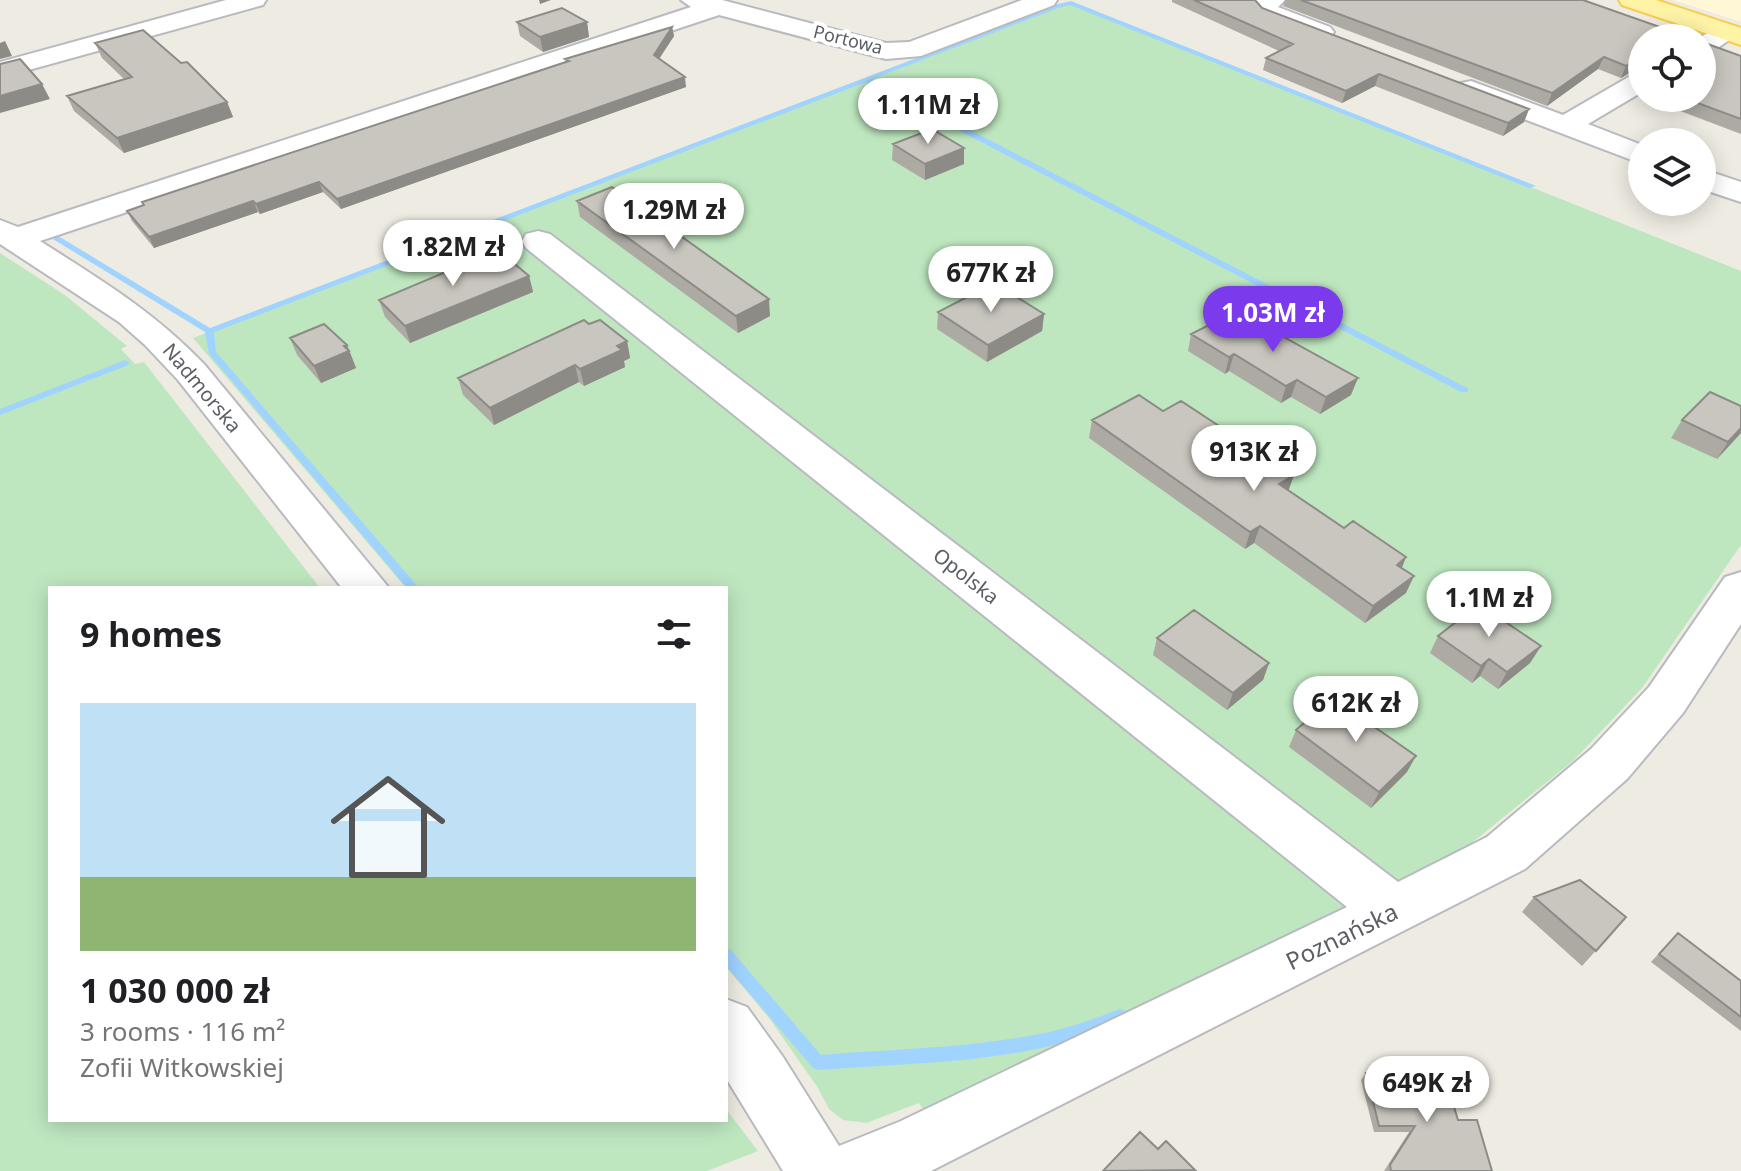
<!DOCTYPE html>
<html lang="en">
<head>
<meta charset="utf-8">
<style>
  :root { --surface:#fff; --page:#f2f2f2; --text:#202124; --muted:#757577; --accent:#7c3aed }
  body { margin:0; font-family:"Noto Sans",sans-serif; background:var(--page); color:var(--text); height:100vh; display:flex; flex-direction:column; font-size:30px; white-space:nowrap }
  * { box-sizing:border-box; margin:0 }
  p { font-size:26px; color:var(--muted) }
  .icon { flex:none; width:44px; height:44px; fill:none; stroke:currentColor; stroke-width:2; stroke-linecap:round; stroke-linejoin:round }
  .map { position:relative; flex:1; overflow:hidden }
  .sheet { position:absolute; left:48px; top:586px; width:680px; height:536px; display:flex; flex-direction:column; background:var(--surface); border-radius:0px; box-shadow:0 4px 20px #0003 }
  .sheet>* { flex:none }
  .tools { position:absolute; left:1628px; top:24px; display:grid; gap:16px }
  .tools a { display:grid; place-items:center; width:88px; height:88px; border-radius:50%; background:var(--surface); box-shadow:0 4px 20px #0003; font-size:40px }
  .price { position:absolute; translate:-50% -68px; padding:0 18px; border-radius:28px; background:#fff; color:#222; font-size:26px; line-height:52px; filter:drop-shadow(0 2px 4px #0008) }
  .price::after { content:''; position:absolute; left:50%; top:48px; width:24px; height:18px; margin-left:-12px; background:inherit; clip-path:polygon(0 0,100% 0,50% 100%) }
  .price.on { background:var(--accent); color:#fff }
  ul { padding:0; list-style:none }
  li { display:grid; align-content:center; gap:16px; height:424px; padding:0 32px }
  li span { display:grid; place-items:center; height:248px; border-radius:0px; color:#555 }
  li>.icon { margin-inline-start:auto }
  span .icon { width:144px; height:144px; fill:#fffc; stroke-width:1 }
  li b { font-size:34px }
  h2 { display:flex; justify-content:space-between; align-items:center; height:96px; padding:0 32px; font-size:34px }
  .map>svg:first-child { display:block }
  .commercial { fill:#fff7d6 }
  .green { fill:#bee7bf }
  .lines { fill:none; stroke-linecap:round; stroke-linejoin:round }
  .stream { fill:#a1d3ff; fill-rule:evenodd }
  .minor-casing { stroke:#b8babf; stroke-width:4 }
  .major-casing { stroke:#f6cd53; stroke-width:4 }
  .minor { fill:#fff; fill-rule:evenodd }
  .major { fill:#fff3a6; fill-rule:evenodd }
  .wall { fill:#adaaa4 }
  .shaded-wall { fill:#8d8b86 }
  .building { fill:#c9c6bf; stroke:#8d8b86; stroke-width:2 }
  .labels { text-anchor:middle; stroke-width:8; stroke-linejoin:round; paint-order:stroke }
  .far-street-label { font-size:18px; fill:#5b5e64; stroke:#fff }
  .street-label { font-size:20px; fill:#5b5e64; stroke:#fff }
  .near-street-label { font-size:24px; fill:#5b5e64; stroke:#fff }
</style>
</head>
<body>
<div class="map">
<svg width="1741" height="1171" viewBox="0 0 1741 1171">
  <rect width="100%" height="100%" fill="#eeece2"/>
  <path class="commercial" d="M 1673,0 L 1741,0 L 1741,22 Z"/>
  <path class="green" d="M 1071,3 L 1741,271 L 1741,545 L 1642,688 L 1574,760 L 1458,854 L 927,1115 L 919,1103 L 866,1123 L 843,1120 L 829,1109 L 818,1088 L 769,1018 L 726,967 L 726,588 L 406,588 L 193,338 L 1060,5 Z
    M 0,253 L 65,295 L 127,346 L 121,349 L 135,364 L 144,362 L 320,588 L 50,588 L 50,1120 L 726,1120 L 726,1109 L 758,1151 L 707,1171 L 0,1171 Z"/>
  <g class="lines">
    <path class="stream" d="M 1071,1 L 1536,186 L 1529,188 L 1070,5 L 1061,7 L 872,79 L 1467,388 L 1469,390 L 1467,392 L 1461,392 L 866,82 L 214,332 L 216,352 L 419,588 L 407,588 L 209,354 L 205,332 L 43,233 L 44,231 L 50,231 L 210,328 L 1058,4 Z
      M 125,360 L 130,363 L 128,365 L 0,415 L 0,409 Z
      M 726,948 L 731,950 L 821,1055 C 897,1049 975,1048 1049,1032 C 1074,1026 1097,1018 1120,1009 L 1125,1011 L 1127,1016 L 1125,1021 C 1100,1031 1076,1040 1050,1046 C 974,1064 895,1064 818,1070 L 813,1068 L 726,966 Z"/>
    <g class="minor-casing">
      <path id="minor" d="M 226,0 L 266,0 L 263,5 L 0,78 L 0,62 Z
        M 681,0 L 722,0 L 886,43 L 909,42 L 1022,0 L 1057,0 L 1054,5 L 921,56 L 886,59 L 719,15 L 40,241 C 101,280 153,311 204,364 L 389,588 L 342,588 L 178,380 L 145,345 L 119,322 L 0,244 L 0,220 L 18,227 L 691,7 Z
        M 1252,0 L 1285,0 L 1278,7 L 1330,27 L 1334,32 L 1330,37 L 1321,40 L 1260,17 L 1250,4 Z
        M 1727,24 L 1736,27 L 1740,32 L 1711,53 L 1702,55 L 1702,38 L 1698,38 Z
        M 1642,73 L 1642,92 L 1588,124 L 1642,145 L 1642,164 L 1461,95 L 1457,89 L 1461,83 L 1471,81 L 1563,115 L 1632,75 Z
        M 1702,169 L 1741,182 L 1741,202 L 1702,189 Z
        M 538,231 L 550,234 L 1398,882 L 1487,837 L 1591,749 L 1649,687 L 1725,577 L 1741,572 L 1741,624 L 1683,713 L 1627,779 L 1525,869 L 931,1171 L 783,1171 L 726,1078 L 726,999 L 747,1007 L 783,1057 L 839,1146 L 901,1121 L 1347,907 L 526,248 L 522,241 L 526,234 Z"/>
    </g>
    <g class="major-casing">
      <path id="major" d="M 1619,0 L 1656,0 L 1741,28 L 1741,45 L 1622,5 Z"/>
    </g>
    <use href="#minor" class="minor"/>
    <use href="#major" class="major"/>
  </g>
  <path class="wall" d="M 1172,0 L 1255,0 L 1262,8 L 1529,109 L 1524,122 L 1503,136 L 1375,86 L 1342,103 L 1263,70 L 1266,58 L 1279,51 L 1172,2 Z
    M 1285,0 L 1583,0 L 1642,38 L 1642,71 L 1631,72 L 1621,78 L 1598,69 L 1547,106 L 1283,6 Z
    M 517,22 L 587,22 L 589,37 L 543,52 L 520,36 Z
    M 672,27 L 674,36 L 659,59 L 686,87 L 341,209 L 323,192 L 260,214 L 258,212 L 154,248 L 132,221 L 127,211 L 566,62 L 565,59 Z
    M 95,43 L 227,102 L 233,117 L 124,153 L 74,111 L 67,96 L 124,79 L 102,58 Z
    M 1741,56 L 1741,134 L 1659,103 L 1661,98 L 1702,98 Z
    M 893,144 L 964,164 L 925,180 L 892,160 Z
    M 577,201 L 770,316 L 738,333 L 580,217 Z
    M 529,276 L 533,292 L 410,343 L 385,317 L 379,300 Z
    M 938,312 L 1044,314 L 1042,331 L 987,362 L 937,329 Z
    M 589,324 L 627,341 L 630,358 L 624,361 L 625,367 L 584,386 L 579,382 L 494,425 L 463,395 L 458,378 Z
    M 1191,334 L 1351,395 L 1320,414 L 1291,397 L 1281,403 L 1229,371 L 1225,374 L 1188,351 Z
    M 290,338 L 347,345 L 356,368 L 321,383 L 297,355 Z
    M 1163,411 L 1294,475 L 1288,490 L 1344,528 L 1406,557 L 1402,568 L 1406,593 L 1365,623 L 1254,543 L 1245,549 L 1089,438 L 1092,420 Z
    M 1682,420 L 1741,433 L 1717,459 L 1671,438 Z
    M 1438,636 L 1541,646 L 1530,663 L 1498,689 L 1480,676 L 1472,683 L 1430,653 Z
    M 1157,638 L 1269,663 L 1263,680 L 1227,710 L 1153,655 Z
    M 1296,730 L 1407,772 L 1371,808 L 1289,747 Z
    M 1534,897 L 1626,917 L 1582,966 L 1522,912 Z
    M 1678,933 L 1741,981 L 1741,1031 L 1651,962 Z
    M 1366,1073 L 1458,1120 L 1492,1171 L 1384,1171 L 1409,1132 L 1374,1132 L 1361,1080 Z"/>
  <path class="shaded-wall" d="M 539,0 L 551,0 L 540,4 Z
    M 587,22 L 589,37 L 543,52 L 540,37 Z
    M 672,27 L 674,36 L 655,65 L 654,55 Z
    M 5,41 L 12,56 L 0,59 L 0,43 Z
    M 1604,57 L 1598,69 L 1547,106 L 1552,93 Z
    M 1637,60 L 1642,60 L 1642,71 L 1631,72 L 1621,78 L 1626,66 Z
    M 1379,74 L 1375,86 L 1342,103 L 1346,91 Z
    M 685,77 L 686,87 L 341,209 L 337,199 Z
    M 42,84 L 50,99 L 0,113 L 0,96 Z
    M 227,102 L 233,117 L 124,153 L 117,138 Z
    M 1529,109 L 1524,122 L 1503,136 L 1508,123 Z
    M 964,148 L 964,164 L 925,180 L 925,164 Z
    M 319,182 L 323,192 L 260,214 L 256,204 Z
    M 253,201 L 258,212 L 154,248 L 149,237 Z
    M 529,276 L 533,292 L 410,343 L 405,326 Z
    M 769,299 L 770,316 L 738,333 L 736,316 Z
    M 1044,314 L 1042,331 L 987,362 L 988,345 Z
    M 627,341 L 630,358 L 624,361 L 625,367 L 584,386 L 580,369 L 617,346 Z
    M 347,345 L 356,368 L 321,383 L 314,366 Z
    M 1234,354 L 1229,371 L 1225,374 L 1229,357 Z
    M 575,365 L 579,382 L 494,425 L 490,408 Z
    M 1358,378 L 1351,395 L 1320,414 L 1326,397 Z
    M 1297,380 L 1291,397 L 1281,403 L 1286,386 Z
    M 1741,428 L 1741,433 L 1717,459 L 1728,442 Z
    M 1294,475 L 1288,492 L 1279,484 Z
    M 1260,526 L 1254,543 L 1245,549 L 1250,532 Z
    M 1406,557 L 1399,574 L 1397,565 Z
    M 1414,576 L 1406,593 L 1365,623 L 1373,606 Z
    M 1541,646 L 1530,663 L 1498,689 L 1507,672 Z
    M 1489,659 L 1480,676 L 1472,683 L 1481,666 Z
    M 1269,663 L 1263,680 L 1227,710 L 1233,693 Z
    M 1416,756 L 1407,772 L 1371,808 L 1379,792 Z"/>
  <path class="building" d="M 1194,0 L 1255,0 L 1262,8 L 1529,109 L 1508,123 L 1379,74 L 1346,91 L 1266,58 L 1293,44 Z
    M 1301,0 L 1583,0 L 1691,38 L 1642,38 L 1642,60 L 1637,60 L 1626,66 L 1604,57 L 1552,93 Z
    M 562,8 L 587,22 L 540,37 L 517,22 Z
    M 672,27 L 654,55 L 685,77 L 337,199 L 319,182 L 256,204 L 253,201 L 149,237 L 127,211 L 144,205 L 142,202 L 569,61 L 565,59 Z
    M 143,30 L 181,63 L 187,62 L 227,102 L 117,138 L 67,96 L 132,77 L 95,43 Z
    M 1702,42 L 1741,56 L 1741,119 L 1684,98 L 1702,98 Z
    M 20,59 L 42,84 L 0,96 L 0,64 Z
    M 932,129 L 964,148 L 925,164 L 893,144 Z
    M 612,187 L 769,299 L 736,316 L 577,201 Z
    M 498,250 L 529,276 L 405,326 L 379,300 Z
    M 994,283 L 1044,314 L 988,345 L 938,312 Z
    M 1237,311 L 1358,378 L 1326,397 L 1297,380 L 1286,386 L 1234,354 L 1229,357 L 1191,334 Z
    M 584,320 L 589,324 L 600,320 L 627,341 L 617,346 L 622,350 L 580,369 L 575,365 L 490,408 L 458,378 Z
    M 324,324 L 347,345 L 344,346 L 349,351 L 314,366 L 290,338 Z
    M 1710,392 L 1741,406 L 1741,428 L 1728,442 L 1682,420 Z
    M 1139,395 L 1163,411 L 1181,401 L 1254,449 L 1294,475 L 1279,484 L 1344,528 L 1353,521 L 1406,557 L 1397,565 L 1414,576 L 1373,606 L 1260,526 L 1250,532 L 1092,420 Z
    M 1479,604 L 1541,646 L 1507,672 L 1489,659 L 1481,666 L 1438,636 Z
    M 1194,610 L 1269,663 L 1233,693 L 1157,638 Z
    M 1333,698 L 1416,756 L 1379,792 L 1296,730 Z
    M 1580,880 L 1626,917 L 1596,951 L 1534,897 Z
    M 1678,933 L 1741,981 L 1741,1017 L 1659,954 Z
    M 1366,1073 L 1444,1074 L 1458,1120 L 1477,1120 L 1492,1171 L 1391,1171 L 1390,1165 L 1415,1126 L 1379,1126 Z
    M 1140,1132 L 1158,1149 L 1166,1141 L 1195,1170 L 1103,1171 Z"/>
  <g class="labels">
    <g class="far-street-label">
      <text transform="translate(848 40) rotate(14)" y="6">Portowa</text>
    </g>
    <g class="street-label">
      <text transform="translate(202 388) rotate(50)" y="7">Nadmorska</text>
      <text transform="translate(966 576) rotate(38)" y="7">Opolska</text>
    </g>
    <g class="near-street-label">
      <text transform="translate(1342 937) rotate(-26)" y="8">Poznańska</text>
    </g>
  </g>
</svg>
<div class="tools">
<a><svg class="icon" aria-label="locate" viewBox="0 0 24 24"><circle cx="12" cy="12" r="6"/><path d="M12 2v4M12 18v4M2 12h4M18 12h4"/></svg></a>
<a><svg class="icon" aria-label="layers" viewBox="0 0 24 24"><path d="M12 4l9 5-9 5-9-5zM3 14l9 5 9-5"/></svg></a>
</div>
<b class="price" style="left:928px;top:146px">1.11M zł</b>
<b class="price" style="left:674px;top:251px">1.29M zł</b>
<b class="price" style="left:453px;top:288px">1.82M zł</b>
<b class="price" style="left:991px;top:314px">677K zł</b>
<b class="price on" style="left:1273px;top:354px">1.03M zł</b>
<b class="price" style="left:1254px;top:493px">913K zł</b>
<b class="price" style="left:1489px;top:639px">1.1M zł</b>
<b class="price" style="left:1356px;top:744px">612K zł</b>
<b class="price" style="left:1427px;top:1124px">649K zł</b>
<section class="sheet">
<h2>9 homes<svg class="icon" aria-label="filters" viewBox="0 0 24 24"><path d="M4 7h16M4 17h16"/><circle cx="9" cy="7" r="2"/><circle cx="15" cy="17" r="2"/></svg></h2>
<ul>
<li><span style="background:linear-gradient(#bfe0f5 70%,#8fb573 0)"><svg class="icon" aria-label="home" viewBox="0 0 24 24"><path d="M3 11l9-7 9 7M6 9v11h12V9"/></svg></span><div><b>1 030 000 zł</b><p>3 rooms · 116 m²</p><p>Zofii Witkowskiej</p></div></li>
</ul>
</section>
</div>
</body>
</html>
